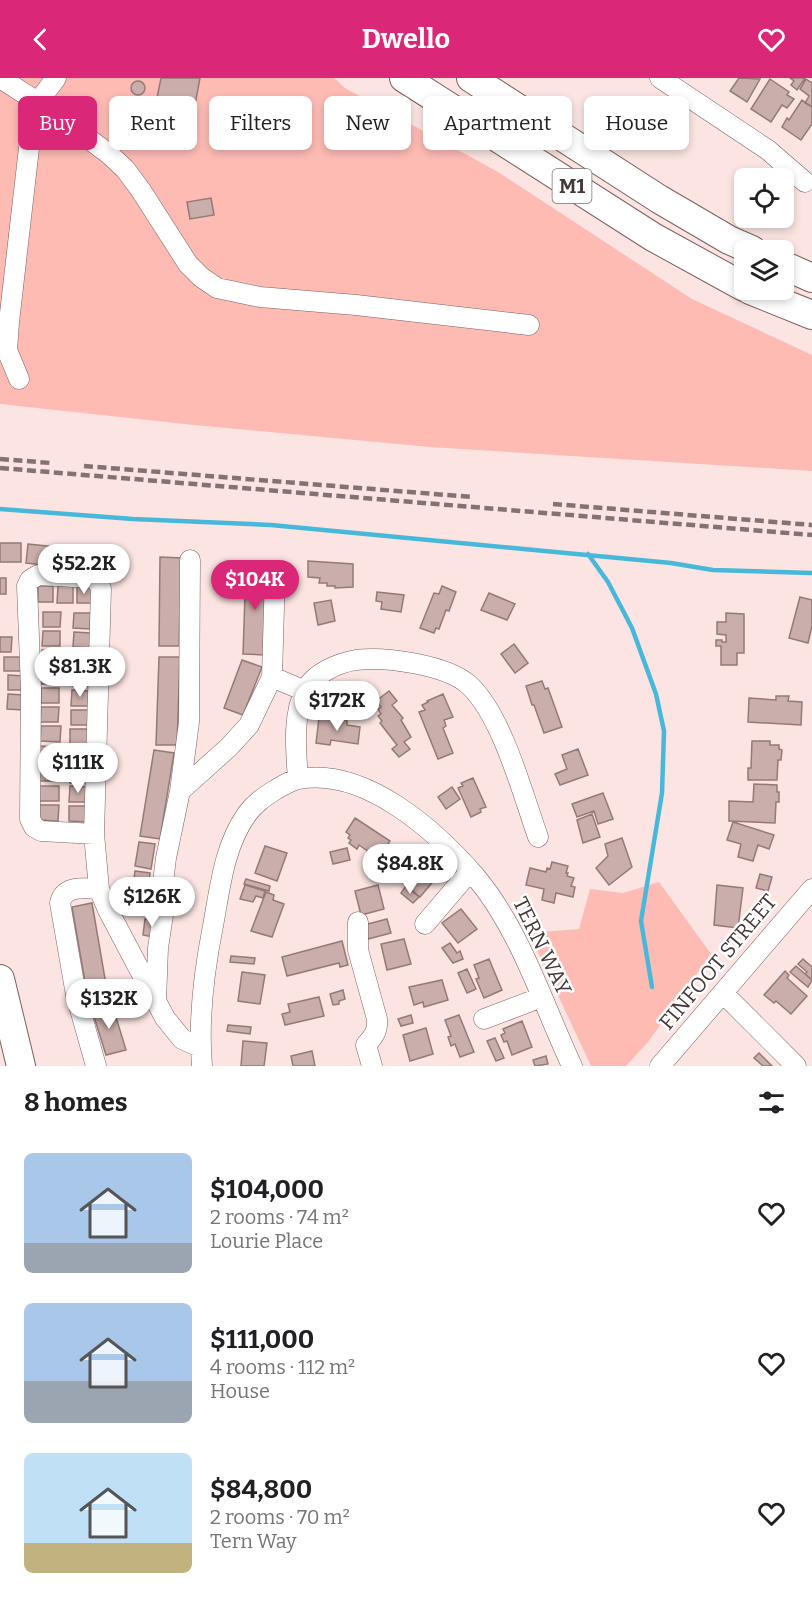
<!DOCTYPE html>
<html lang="en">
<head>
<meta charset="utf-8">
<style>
  :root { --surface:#fff; --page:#f6f6f6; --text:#202124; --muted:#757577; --accent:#db2777 }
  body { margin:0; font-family:Bitter,serif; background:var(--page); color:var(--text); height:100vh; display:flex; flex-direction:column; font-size:22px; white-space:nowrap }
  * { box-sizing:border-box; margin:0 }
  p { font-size:20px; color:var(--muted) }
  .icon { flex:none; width:33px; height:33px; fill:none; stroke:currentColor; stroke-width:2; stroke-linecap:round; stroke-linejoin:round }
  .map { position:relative; height:988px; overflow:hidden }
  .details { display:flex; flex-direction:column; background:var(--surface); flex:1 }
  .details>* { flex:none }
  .banner { position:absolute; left:18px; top:18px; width:777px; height:54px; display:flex; gap:12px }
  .fabs { position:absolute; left:734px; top:90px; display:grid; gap:12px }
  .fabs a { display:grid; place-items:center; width:60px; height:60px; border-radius:9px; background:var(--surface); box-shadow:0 3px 9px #0003; font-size:30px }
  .price { position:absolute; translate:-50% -51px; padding:0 14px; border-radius:21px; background:#fff; color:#222; font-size:20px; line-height:39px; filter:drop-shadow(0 2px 3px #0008) }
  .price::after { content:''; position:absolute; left:50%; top:36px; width:18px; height:14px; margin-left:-9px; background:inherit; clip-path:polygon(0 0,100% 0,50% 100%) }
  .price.current { background:var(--accent); color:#fff }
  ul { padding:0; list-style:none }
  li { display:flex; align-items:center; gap:18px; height:150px; padding:0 24px }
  li span { display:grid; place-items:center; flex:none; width:168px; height:120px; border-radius:9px; color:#555 }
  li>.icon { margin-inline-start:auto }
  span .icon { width:72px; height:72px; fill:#fffc; stroke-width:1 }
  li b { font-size:26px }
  h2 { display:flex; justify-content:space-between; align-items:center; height:72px; padding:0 24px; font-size:26px }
  .tag { padding:0 21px; border-radius:9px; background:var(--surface); box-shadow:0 3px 9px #0003; font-size:21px; line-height:54px }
  .tag.current { background:var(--accent); color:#fff }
  header { display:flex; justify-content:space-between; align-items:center; height:78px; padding:0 24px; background:var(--accent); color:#fff; font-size:27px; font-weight:700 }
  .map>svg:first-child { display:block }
  .green { fill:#fdbbb4 }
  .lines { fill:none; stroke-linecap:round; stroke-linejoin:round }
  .stream { stroke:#47b8da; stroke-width:4.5 }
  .building { fill:#caaeab; stroke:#947a77; stroke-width:1.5 }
  .minor-casing { stroke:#7a615f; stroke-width:21 }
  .highway-casing { stroke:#7a615f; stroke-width:30 }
  .minor { stroke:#fff; stroke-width:20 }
  .highway { stroke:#fff; stroke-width:28 }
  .rail { stroke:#827371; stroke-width:4.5; stroke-dasharray:9 4.5; stroke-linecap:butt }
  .labels { text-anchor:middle; stroke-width:5; stroke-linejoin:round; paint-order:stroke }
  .shield { fill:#fff; stroke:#7b7473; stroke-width:1.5 }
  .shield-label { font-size:20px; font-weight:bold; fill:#433837 }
  .street-label { font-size:21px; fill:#433837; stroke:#fff }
</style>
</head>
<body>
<header><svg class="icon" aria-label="back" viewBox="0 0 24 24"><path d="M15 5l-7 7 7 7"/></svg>Dwello<svg class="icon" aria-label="heart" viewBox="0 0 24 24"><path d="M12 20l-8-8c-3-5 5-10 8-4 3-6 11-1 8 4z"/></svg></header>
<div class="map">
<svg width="812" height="988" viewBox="0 0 812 988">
  <rect width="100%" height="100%" fill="#fbe4e1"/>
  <path class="green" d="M 0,0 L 334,0 L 345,10 L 498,94 L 692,221 L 812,277 L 812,393 L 430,369 L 194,347 L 0,326 Z
    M 659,804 L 711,876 L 648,964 L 626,988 L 591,988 L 529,855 L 579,851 L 590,811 L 623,815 Z"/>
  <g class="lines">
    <path class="stream" d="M 0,431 L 133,441 L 271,447 L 671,485 L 713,492 L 812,495
      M 588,476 L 608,504 L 632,550 L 656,616 L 664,653 L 662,715 L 641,843 L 652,909"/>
  </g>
  <path class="building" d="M 161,0 L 200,0 L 194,32 L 156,25 Z
    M 739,0 L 760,1 L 747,24 L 730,13 Z
    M 790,0 L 805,0 L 797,12 L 791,7 L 794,3 Z
    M 770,1 L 789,14 L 787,17 L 794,21 L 787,30 L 782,27 L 771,44 L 751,31 Z
    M 806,1 L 812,5 L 812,29 L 805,25 L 809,18 L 800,11 Z
    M131 10a7 7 0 1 1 14 0a7 7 0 1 1-14 0Z
    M 802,22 L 812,29 L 812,46 L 801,62 L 782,49 L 787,40 L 789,42 Z
    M117 34a8 8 0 1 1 16 0a8 8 0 1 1-16 0Z
    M 211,120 L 214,137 L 190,141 L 187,124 Z
    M 0,465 L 21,465 L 21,484 L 0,484 Z
    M 28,466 L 85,472 L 83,491 L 26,485 Z
    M 160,479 L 181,480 L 179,568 L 159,568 Z
    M 308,483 L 353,486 L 353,509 L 335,510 L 335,508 L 327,508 L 327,505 L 319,505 L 320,500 L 308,499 Z
    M 246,488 L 267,489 L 264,577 L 243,576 Z
    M 0,500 L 6,500 L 6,516 L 0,516 Z
    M 38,508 L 53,508 L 53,524 L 38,524 Z
    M 58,508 L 73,508 L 73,525 L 57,525 Z
    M 77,508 L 92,509 L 92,525 L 77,525 Z
    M 442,508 L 456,514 L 449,533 L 446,532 L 439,551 L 436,550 L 434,555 L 420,550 L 434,515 L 439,516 Z
    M 377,514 L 404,517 L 401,534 L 381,531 L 382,524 L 376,523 Z
    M 489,515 L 515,526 L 507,542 L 481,532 Z
    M 800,519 L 812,522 L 812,548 L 808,565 L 789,560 Z
    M 331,522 L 335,543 L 318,547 L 314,525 Z
    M 43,534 L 61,534 L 60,549 L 43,549 Z
    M 74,535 L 91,535 L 90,551 L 73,550 Z
    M 726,535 L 744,536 L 744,575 L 737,575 L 737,587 L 721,587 L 721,568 L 716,568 L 716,562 L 722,562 L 722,564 L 726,564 L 726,557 L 717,556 L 717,544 L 726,544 Z
    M 43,553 L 60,553 L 60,568 L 42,568 Z
    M 74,554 L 90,555 L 90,570 L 73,569 Z
    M 0,559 L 12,559 L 11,574 L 0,574 Z
    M 514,566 L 528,585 L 515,595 L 501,576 Z
    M 42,572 L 60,573 L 60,587 L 42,587 Z
    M 73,574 L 90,574 L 89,589 L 72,589 Z
    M 4,579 L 22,579 L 22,593 L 4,593 Z
    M 159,579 L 180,579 L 177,667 L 156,667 Z
    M 242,582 L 262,589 L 243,637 L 224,630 Z
    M 42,591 L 59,591 L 59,606 L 41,606 Z
    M 73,593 L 89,593 L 89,608 L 73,608 Z
    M 8,597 L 24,598 L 23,612 L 8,612 Z
    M 542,603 L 545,611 L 548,610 L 562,649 L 544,655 L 534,627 L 532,627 L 526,608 Z
    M 41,610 L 59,610 L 59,625 L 41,625 Z
    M 72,612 L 89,613 L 88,628 L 71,628 Z
    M 389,613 L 397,623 L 392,627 L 403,640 L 401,642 L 411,659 L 404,664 L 410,671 L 399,679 L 392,671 L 397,667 L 380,645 L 382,643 L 378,638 L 381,636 L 378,631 L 381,629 L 376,623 Z
    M 8,616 L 23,617 L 23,632 L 7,631 Z
    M 443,616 L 453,639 L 444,642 L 446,648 L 443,650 L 453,675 L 438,681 L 419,634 L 425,632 L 422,627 L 428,624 L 427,623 Z
    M 776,618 L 789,618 L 788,623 L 802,624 L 801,647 L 748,644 L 749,620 L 776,622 Z
    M 41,629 L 59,629 L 58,644 L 40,644 Z
    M 71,632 L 88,632 L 88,647 L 71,647 Z
    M 319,640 L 347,642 L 347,647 L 360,649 L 358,666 L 331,662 L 330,667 L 316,665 Z
    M 41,648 L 61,648 L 60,664 L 40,663 Z
    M 70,651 L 88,651 L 88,666 L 70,666 Z
    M 752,663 L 770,663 L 770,667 L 779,667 L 779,671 L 782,672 L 781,682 L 778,682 L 777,702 L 748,702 L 748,690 L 751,690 Z
    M 40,668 L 60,669 L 60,683 L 40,683 Z
    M 71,670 L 87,670 L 87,686 L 70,685 Z
    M 578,671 L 588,697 L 560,707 L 555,696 L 567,691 L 562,677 Z
    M 154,672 L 174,675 L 160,761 L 140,758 Z
    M 40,688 L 60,688 L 59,703 L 39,703 Z
    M 70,689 L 87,689 L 87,705 L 70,705 Z
    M 473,700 L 486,729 L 480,731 L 481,734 L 471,739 L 458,710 L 463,708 L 461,705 Z
    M 754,706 L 777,707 L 777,714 L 779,714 L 779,724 L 776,724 L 775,745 L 729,743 L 729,723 L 753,724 Z
    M 39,708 L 59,708 L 59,723 L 39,723 Z
    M 70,708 L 86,709 L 86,724 L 69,724 Z
    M 452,709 L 460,721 L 446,731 L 438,719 Z
    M 603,715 L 613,741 L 598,746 L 594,733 L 577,739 L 572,726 Z
    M 39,727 L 59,727 L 58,743 L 39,742 Z
    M 69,728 L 86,728 L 86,744 L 69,743 Z
    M 592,736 L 600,759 L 583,765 L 577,742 Z
    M 355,740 L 390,763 L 377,783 L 375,781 L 374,783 L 366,778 L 369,774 L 359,767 L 357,771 L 349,765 L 351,762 L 348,760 L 350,757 L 346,754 Z
    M 733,744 L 774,757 L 769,771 L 758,767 L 753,783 L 738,779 L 741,766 L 727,762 Z
    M 622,760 L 632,789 L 609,807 L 596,790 L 608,778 L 605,766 Z
    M 139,764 L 155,766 L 151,791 L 135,788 Z
    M 265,768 L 287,775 L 277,803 L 255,795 Z
    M 347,770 L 350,782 L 333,786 L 330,774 Z
    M 417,784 L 436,800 L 420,819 L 401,803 Z
    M 552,784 L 568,788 L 566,795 L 568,795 L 567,798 L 574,800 L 571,808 L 575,809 L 573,819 L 556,815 L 554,825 L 542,822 L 544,811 L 526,807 L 530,790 L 546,794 L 547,790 L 550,791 Z
    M 135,793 L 150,795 L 148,810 L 133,808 Z
    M 760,796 L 772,799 L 768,813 L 756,810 Z
    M 246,801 L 270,808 L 269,813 L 244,806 Z
    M 245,807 L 265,813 L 263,820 L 256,818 L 253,824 L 240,821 Z
    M 378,807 L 384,831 L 361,837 L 355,813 Z
    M 717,807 L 743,810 L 738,850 L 714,847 Z
    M 406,808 L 419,819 L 413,825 L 401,815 Z
    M 138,811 L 157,814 L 154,830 L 135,827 Z
    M 266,814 L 274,817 L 273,822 L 284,826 L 272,859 L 251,853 Z
    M 92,825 L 108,918 L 88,921 L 72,829 Z
    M 461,831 L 477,851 L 458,865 L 442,845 Z
    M 145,841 L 160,843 L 158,860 L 143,857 Z
    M 387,841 L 391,855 L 368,861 L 364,847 Z
    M 404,861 L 411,886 L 387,892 L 381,866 Z
    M 342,863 L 348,887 L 340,889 L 339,885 L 287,898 L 282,879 Z
    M 450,865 L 457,875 L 460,873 L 463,881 L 453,885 L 442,870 Z
    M 231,878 L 255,880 L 254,886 L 230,884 Z
    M 489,881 L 502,912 L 484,920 L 476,901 L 479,900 L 474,887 Z
    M 803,881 L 812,889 L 812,902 L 805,896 L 807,894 L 798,886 Z
    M 796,888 L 812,902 L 808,909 L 790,894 Z
    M 467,891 L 476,911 L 467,915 L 458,895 Z
    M 785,893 L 789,897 L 787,900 L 807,918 L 791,936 L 776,923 L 774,925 L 764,917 Z
    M 242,894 L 265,897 L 260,926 L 238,923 Z
    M 442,902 L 448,922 L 424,929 L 423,924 L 414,927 L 409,909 Z
    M 343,912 L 345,921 L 339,923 L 339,926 L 333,927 L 330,916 Z
    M 319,919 L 324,938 L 285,947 L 282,936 L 290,934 L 288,926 Z
    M 112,926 L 126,972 L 106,977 L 92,932 Z
    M 411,937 L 413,945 L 401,948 L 398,941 Z
    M 459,937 L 474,974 L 460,979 L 455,966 L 451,968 L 448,959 L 451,958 L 445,942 Z
    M 522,943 L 532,969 L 512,977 L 507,963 L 504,964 L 501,957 L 505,955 L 503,951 Z
    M 228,947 L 251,949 L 250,956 L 227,953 Z
    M 426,950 L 433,976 L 410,983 L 403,957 Z
    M 495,960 L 504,980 L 496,983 L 487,963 Z
    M 243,963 L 267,965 L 264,988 L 241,988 Z
    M 312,973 L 315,988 L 293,988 L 291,978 Z
    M 759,975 L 772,988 L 763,988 L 754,980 Z
    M 546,978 L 548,986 L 535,988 L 533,982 Z"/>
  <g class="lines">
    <g class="minor-casing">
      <path id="minor" d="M 0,0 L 47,30 L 109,76 L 125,91 L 140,111 L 188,186 L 201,199 L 217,210 L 260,219 L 356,227 L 529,247
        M 660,0 L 768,72 L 805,104
        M 38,24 L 56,0
        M 19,301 L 7,272 L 9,244 L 29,70 L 32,53 L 47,30
        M 272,599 L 275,494
        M 298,701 C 296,673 292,636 306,611 C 315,595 338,585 356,582 C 385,578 447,587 469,607 C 502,637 523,717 538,759
        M 180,713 L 189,644 L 190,482
        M 94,756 L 101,511 L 98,504 L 93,500 L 38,497 L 30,502 L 27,508 L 31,611 L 30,741 L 34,749 L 41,753 L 94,756 L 99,811 L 108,832 L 165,940 L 182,961 L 200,969
        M 358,844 L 358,872 L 377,941 C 378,953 374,958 366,967 L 372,988
        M 425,846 L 470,793
        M 724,916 L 796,988
        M 156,922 L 158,870 L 163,837 L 161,821 L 166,780 L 180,713 L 229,669 L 249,647 L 272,599 L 305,613
        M 484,941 L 542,919
        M 96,988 L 76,917 L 60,825 C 64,807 84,810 99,811
        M 202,988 C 198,942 204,893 213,848 C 220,810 224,768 247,736 C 255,725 264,719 275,712 C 282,708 291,702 299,701 C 365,689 435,752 475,798 C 521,853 542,924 572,988
        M 660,988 L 812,811"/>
    </g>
    <g class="highway-casing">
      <path id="highway" d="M 404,0 L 653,159 L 744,209
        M 471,0 L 659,121 L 729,162 L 752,172
        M 783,187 L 812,200
        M 750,212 L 812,237
        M 0,901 L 21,988"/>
    </g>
    <use href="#minor" class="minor"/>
    <use href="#highway" class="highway"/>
    <path class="rail" d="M 0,381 L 51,385
      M 84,388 L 472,419
      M 0,390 L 812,457
      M 553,426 L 812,447"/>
  </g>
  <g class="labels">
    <rect class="shield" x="552.5" y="91" width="39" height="34" rx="4.5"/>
    <g class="shield-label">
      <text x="572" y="115">M1</text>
    </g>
    <g class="street-label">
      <text transform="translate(542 868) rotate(64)" y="7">TERN WAY</text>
      <text transform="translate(718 884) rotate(-50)" y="7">FINFOOT STREET</text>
    </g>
  </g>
</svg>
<div class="fabs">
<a><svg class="icon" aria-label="locate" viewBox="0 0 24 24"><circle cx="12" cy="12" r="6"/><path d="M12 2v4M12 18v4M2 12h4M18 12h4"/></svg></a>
<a><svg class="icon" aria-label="layers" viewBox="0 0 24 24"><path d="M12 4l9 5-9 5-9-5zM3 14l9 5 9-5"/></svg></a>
</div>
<b class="price" style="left:84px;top:517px">$52.2K</b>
<b class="price current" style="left:255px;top:533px">$104K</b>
<b class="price" style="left:80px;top:620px">$81.3K</b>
<b class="price" style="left:337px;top:654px">$172K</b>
<b class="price" style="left:78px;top:716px">$111K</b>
<b class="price" style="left:410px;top:817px">$84.8K</b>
<b class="price" style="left:152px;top:850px">$126K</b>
<b class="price" style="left:109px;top:952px">$132K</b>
<div class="banner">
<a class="tag current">Buy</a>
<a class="tag">Rent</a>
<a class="tag">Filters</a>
<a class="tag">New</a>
<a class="tag">Apartment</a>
<a class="tag">House</a>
</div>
</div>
<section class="details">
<h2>8 homes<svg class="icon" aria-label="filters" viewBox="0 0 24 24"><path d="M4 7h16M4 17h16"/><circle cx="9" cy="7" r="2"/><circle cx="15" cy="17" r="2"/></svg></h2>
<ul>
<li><span style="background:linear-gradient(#a9c7e8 75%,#9aa5b1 0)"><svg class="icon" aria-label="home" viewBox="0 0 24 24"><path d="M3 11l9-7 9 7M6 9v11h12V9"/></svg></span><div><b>$104,000</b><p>2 rooms · 74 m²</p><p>Lourie Place</p></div><svg class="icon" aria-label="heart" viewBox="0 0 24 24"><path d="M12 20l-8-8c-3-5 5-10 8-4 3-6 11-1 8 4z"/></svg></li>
<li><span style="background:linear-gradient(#a9c7e8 65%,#9aa5b1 0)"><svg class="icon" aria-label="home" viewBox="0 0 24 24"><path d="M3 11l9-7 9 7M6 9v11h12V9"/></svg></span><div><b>$111,000</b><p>4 rooms · 112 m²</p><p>House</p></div><svg class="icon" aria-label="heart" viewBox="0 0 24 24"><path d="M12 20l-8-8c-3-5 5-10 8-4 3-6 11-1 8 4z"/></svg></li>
<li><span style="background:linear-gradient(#bfe0f5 75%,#c2b280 0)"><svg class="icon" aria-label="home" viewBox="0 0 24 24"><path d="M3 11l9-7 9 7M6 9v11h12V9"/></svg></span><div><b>$84,800</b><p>2 rooms · 70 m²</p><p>Tern Way</p></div><svg class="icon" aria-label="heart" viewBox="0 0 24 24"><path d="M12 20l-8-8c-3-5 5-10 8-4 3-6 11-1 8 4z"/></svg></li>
</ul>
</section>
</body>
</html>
